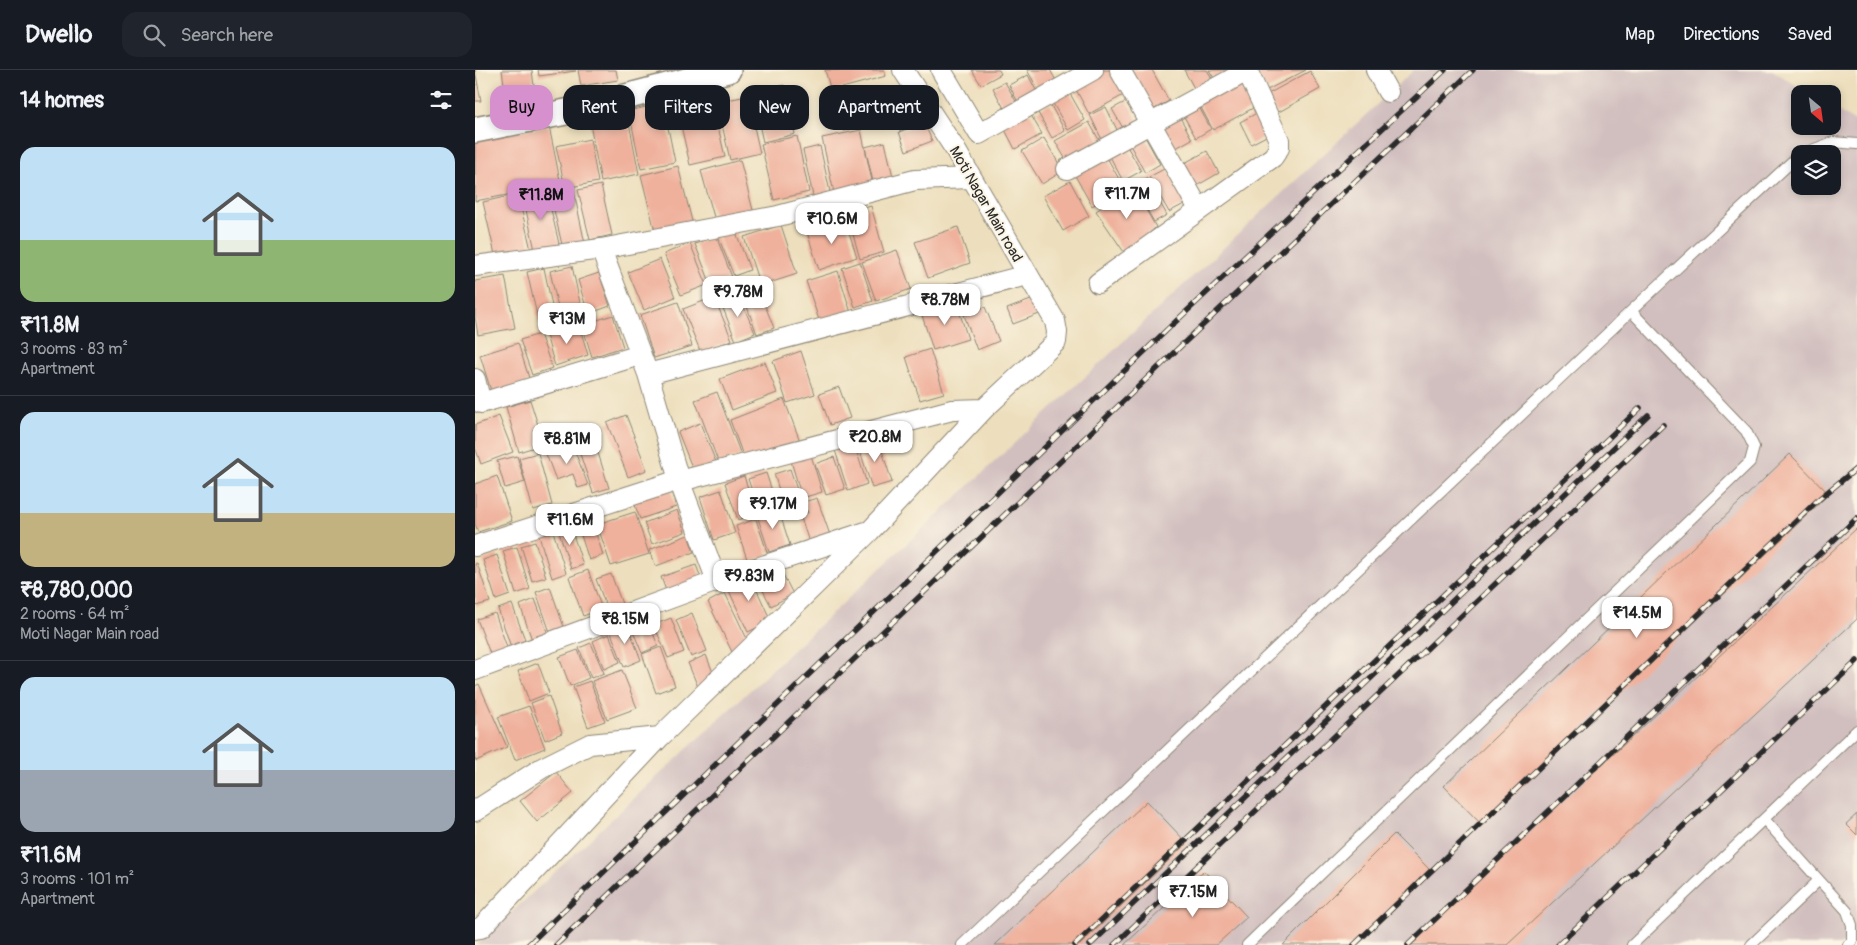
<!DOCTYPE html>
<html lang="en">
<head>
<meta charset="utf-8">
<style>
  :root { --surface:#171b24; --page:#20242c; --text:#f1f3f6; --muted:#9ea1a6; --line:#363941; --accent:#d690ce }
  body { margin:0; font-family:Pangolin,sans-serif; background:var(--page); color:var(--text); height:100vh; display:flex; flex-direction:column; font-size:19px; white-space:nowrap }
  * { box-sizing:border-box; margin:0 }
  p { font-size:16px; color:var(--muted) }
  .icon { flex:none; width:28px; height:28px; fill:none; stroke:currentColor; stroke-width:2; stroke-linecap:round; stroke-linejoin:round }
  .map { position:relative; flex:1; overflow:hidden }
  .panel { display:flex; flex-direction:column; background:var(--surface); width:475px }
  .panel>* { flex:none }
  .banner { position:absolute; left:15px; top:15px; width:475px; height:45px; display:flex; gap:10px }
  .needle { width:32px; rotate:151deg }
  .tools { position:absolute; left:1316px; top:15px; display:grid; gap:10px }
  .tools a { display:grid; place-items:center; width:50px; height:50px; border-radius:10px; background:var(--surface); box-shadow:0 2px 8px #0003; font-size:25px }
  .price { position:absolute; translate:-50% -42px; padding:0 11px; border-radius:10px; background:#fff; color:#222; font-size:16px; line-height:32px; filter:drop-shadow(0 1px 2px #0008) }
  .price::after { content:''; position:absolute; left:50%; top:30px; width:15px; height:11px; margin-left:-8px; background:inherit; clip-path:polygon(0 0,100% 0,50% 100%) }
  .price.selected { background:var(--accent); color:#111 }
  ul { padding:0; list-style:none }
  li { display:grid; align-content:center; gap:10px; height:265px; padding:0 20px }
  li+li { border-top:1px solid var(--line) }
  li span { display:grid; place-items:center; height:155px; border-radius:15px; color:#555 }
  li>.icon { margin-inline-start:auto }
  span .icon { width:90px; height:90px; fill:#fffc; stroke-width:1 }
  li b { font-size:21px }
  h2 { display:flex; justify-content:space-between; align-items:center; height:60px; padding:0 20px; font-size:21px }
  .chip { padding:0 18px; border-radius:15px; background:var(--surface); box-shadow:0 2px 8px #0003; font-size:18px; line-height:45px }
  .chip.selected { background:var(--accent); color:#111 }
  header { display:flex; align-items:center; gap:30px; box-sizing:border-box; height:70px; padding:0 25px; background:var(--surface); border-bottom:1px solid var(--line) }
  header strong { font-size:24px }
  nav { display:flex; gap:28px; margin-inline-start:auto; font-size:18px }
  .search { width:350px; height:45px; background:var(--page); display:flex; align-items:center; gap:12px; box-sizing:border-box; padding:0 18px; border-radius:15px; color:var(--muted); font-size:19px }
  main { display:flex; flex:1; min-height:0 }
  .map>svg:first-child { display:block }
  .industrial { fill:#d1bfbf; fill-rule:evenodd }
  .building { fill:#efb19c }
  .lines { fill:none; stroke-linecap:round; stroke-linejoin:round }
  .service-casing { stroke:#8c8574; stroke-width:12 }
  .minor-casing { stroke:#8c8574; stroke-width:22 }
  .tertiary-casing { stroke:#8c8574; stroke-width:28 }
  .service { stroke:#fff; stroke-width:10 }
  .minor { stroke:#fff; stroke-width:20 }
  .tertiary { stroke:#fff; stroke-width:25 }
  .rail-casing { stroke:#2b2b2b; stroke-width:5.5 }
  .rail { stroke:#fcf5e5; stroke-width:4; stroke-dasharray:11; stroke-linecap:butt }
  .labels { text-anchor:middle; stroke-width:4; stroke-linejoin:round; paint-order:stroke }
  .street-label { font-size:15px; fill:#2b2b2b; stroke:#fcf5e5 }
</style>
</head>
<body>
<header>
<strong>Dwello</strong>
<div class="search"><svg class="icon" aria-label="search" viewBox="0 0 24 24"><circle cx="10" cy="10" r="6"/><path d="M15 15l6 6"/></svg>Search here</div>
<nav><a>Map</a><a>Directions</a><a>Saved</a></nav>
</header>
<main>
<section class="panel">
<h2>14 homes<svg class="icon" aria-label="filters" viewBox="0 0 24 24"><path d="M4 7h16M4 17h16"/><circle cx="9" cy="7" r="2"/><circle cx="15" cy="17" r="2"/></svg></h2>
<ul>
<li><span style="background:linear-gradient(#bfe0f5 60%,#8fb573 0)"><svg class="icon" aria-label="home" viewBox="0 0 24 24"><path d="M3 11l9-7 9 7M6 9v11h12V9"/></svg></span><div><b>₹11.8M</b><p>3 rooms · 83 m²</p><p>Apartment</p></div></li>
<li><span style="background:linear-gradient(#bfe0f5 65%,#c2b280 0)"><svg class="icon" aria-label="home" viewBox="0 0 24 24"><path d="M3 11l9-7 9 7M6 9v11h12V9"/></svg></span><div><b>₹8,780,000</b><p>2 rooms · 64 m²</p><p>Moti Nagar Main road</p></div></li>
<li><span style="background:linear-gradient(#bfe0f5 60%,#9aa5b1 0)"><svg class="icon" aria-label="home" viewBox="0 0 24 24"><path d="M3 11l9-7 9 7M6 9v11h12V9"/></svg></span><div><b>₹11.6M</b><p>3 rooms · 101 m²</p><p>Apartment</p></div></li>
</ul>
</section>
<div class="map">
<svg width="1382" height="875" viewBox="0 0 1382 875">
  <rect width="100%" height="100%" fill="#fcf5e5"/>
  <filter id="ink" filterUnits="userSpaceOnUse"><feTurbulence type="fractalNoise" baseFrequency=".02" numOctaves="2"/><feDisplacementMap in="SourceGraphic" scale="10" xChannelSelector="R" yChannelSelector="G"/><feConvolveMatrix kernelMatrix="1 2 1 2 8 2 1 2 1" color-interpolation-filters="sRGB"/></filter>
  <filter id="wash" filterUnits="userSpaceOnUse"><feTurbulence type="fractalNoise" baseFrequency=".0096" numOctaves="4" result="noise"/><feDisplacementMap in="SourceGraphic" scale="20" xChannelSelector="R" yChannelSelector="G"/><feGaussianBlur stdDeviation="1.12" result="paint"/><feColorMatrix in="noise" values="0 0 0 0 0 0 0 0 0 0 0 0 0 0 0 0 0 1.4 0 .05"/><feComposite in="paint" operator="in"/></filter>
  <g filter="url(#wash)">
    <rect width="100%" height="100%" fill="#eddfbd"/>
    <path class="industrial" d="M 939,0 L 1297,0 L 1335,24 L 1325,24 L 1325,56 L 1358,56 L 1358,38 L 1382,53 L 1382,875 L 2,875 ZM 1325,84 L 1358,84 L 1358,116 L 1325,116 Z"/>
    <g id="blocks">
      <path class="building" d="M 0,0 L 6,31 L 0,31 Z
        M 27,0 L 57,0 L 60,25 L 31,29 Z
        M 63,0 L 100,0 L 101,1 L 64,6 Z
        M 103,0 L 141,0 L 143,10 L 106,16 Z
        M 350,0 L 409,0 L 411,6 L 356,21 Z
        M 497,0 L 524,0 L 526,4 L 506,15 Z
        M 552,0 L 575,0 L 582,12 L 564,21 Z
        M 623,0 L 642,0 L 654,22 L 614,44 L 598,14 Z
        M 653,0 L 677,0 L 694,31 L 676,41 Z
        M 709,0 L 732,0 L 737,8 L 719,18 Z
        M 734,0 L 753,0 L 739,8 Z
        M 781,0 L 831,0 L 792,20 Z
        M 835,1 L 845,19 L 802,43 L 791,25 Z
        M 553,5 L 563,24 L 544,34 L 534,15 Z
        M 764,8 L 780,37 L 738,60 L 723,32 Z
        M 530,12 L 543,35 L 531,42 L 518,18 Z
        M 309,15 L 320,64 L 288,72 L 277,23 Z
        M 593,20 L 610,50 L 593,60 L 576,30 Z
        M 417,21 L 423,46 L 369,61 L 362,36 Z
        M 272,26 L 285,83 L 255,90 L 242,32 Z
        M 237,30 L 250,87 L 215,95 L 202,38 Z
        M 652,31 L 666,57 L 652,65 L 637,39 Z
        M 188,33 L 200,92 L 166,99 L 154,41 Z
        M 575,34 L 590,61 L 577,68 L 562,41 Z
        M 723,35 L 736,59 L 721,68 L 707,43 Z
        M 631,37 L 645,66 L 629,74 L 615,45 Z
        M 553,40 L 567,64 L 540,79 L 527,54 Z
        M 152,42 L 164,104 L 126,112 L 114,49 Z
        M 702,42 L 717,69 L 694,82 L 679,56 Z
        M 784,42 L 795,64 L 776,74 L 765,52 Z
        M 449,52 L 457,71 L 431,81 L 424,62 Z
        M 614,52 L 628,77 L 594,95 L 580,71 Z
        M 74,56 L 86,115 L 0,131 L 0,70 Z
        M 386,60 L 398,115 L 359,123 L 347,68 Z
        M 668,63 L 685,94 L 670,103 L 653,71 Z
        M 322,66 L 334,122 L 299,130 L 286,74 Z
        M 569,68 L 588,101 L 567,114 L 547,81 Z
        M 115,69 L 123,112 L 90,118 L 81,76 Z
        M 649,71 L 666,101 L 648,111 L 632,81 Z
        M 410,72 L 419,111 L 399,116 L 390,77 Z
        M 345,76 L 355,122 L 338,126 L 328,80 Z
        M 732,81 L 744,103 L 716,119 L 704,96 Z
        M 630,84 L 649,118 L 617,136 L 598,102 Z
        M 265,90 L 279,144 L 241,154 L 226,101 Z
        M 203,96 L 218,155 L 181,165 L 166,105 Z
        M 691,98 L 711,133 L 694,142 L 674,107 Z
        M 671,108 L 692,145 L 679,152 L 658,115 Z
        M 595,111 L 614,146 L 588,161 L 568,126 Z
        M 126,115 L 137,165 L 115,170 L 103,120 Z
        M 98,117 L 110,174 L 88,179 L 75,123 Z
        M 658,118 L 681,157 L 651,185 L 621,141 Z
        M 72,122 L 84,174 L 60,180 L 48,127 Z
        M 43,124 L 56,180 L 21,189 L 8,132 Z
        M 396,136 L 409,182 L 385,189 L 372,143 Z
        M 370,150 L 382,187 L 344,200 L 332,162 Z
        M 306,155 L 322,204 L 285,216 L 269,167 Z
        M 259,157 L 275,200 L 259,206 L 242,164 Z
        M 483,157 L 495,193 L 453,208 L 440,172 Z
        M 241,166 L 257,207 L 236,215 L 220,174 Z
        M 215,173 L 232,215 L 206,225 L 189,184 Z
        M 422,180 L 436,219 L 401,231 L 387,192 Z
        M 185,189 L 200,227 L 169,240 L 153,202 Z
        M 385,192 L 398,231 L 380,237 L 367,198 Z
        M 97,196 L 107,242 L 85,247 L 75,201 Z
        M 69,198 L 80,250 L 64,254 L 52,202 Z
        M 363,201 L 376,243 L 345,253 L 331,211 Z
        M 124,203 L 135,236 L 113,244 L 103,210 Z
        M 30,206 L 40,258 L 3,265 L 0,247 L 0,211 Z
        M 264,226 L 280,263 L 261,271 L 246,233 Z
        M 239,227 L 257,270 L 226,283 L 208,239 Z
        M 287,228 L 299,258 L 282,264 L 271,234 Z
        M 561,228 L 567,243 L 538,254 L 532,239 Z
        M 481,231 L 493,269 L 458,280 L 446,242 Z
        M 203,232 L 217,276 L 179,288 L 165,245 Z
        M 510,237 L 524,271 L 502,280 L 489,245 Z
        M 138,245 L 148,277 L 117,287 L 107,255 Z
        M 104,255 L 113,285 L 80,296 L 71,265 Z
        M 65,264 L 77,298 L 57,305 L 45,270 Z
        M 43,273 L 55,311 L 17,324 L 5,285 Z
        M 455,279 L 469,323 L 445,330 L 431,287 Z
        M 326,281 L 340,324 L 312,333 L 298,291 Z
        M 290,292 L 302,323 L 257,340 L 245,309 Z
        M 364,317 L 375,348 L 355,355 L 344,324 Z
        M 242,322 L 266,385 L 244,394 L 220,330 Z
        M 309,329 L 325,371 L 270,391 L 255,350 Z
        M 55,330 L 69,374 L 44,382 L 31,337 Z
        M 151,345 L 172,400 L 153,407 L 132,353 Z
        M 24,346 L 38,382 L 6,394 L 0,377 L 0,355 Z
        M 225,353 L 243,397 L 220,405 L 203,362 Z
        M 403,368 L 417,412 L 397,418 L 383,375 Z
        M 378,370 L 392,414 L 373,421 L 359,377 Z
        M 120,373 L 134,418 L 118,423 L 103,378 Z
        M 97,374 L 113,415 L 103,418 L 98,404 L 81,410 L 71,384 Z
        M 63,383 L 77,435 L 58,440 L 44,388 Z
        M 1315,384 L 1354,424 L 1007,755 L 969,716 Z
        M 336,385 L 347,422 L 327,428 L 316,391 Z
        M 42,386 L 50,412 L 30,418 L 22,391 Z
        M 359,387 L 370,419 L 351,425 L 340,394 Z
        M 315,399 L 329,440 L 312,445 L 299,404 Z
        M 291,403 L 302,436 L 284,442 L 273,409 Z
        M 22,406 L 37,451 L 3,462 L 0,454 L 0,414 Z
        M 269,406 L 281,443 L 263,450 L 250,413 Z
        M 194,415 L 201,437 L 165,449 L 157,427 Z
        M 246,420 L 260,463 L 239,470 L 225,427 Z
        M 342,428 L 355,465 L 334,472 L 325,445 L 333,443 L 329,432 Z
        M 303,438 L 315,475 L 294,482 L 282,445 Z
        M 202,440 L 210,462 L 177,474 L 169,453 Z
        M 160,442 L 174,484 L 136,496 L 122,454 Z
        M 116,448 L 128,485 L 114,490 L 102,453 Z
        M 281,449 L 293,485 L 273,492 L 261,456 Z
        M 94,452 L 108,495 L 96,499 L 82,456 Z
        M 1382,458 L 1382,549 L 1032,875 L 933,875 Z
        M 78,461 L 91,503 L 77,508 L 64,466 Z
        M 213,465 L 219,482 L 181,496 L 174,480 Z
        M 60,472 L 71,507 L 57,511 L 46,476 Z
        M 42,477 L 55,519 L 41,524 L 28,481 Z
        M 22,485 L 35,525 L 21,530 L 8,490 Z
        M 2,493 L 15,532 L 1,536 L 0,494 Z
        M 302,493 L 318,524 L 296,536 L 280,505 Z
        M 221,495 L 228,513 L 193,526 L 186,507 Z
        M 113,500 L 127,539 L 108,546 L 94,507 Z
        M 274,503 L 296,551 L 273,562 L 251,514 Z
        M 136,504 L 150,542 L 135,547 L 121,509 Z
        M 75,517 L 90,560 L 76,565 L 61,522 Z
        M 250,523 L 274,573 L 257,582 L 233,532 Z
        M 60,529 L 74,567 L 58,573 L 45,535 Z
        M 37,534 L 52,575 L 37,580 L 23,539 Z
        M 20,543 L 34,583 L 17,589 L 2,549 Z
        M 217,543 L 232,581 L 216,587 L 201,550 Z
        M 172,547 L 183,576 L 167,583 L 155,554 Z
        M 196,548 L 209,582 L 193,588 L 179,555 Z
        M 152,553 L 166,590 L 149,597 L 135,560 Z
        M 134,564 L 145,592 L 129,599 L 118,571 Z
        M 116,573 L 129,603 L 116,608 L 104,578 Z
        M 186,577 L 200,616 L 181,623 L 167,584 Z
        M 103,580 L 114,608 L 95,616 L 84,587 Z
        M 231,585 L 241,610 L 223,617 L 213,593 Z
        M 63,593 L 74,623 L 54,631 L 43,601 Z
        M 147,600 L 162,638 L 132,649 L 117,611 Z
        M 115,611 L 130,651 L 113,657 L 98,617 Z
        M 4,614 L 32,677 L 1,691 L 0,688 L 0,616 Z
        M 74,626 L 87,663 L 70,670 L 56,633 Z
        M 54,636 L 70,678 L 40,690 L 23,647 Z
        M 81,702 L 98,723 L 62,752 L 45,731 Z
        M 672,731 L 712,773 L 605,875 L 520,875 Z
        M 1382,744 L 1382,765 L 1371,754 Z
        M 919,764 L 954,799 L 878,875 L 808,875 Z
        M 729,801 L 772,847 L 741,875 L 649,875 Z"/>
    </g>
  </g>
  <g filter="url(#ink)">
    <use href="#blocks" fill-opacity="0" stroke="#8c8574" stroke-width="1"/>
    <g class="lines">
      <g class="service-casing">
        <path id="service" d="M 1326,84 L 1358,72 L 1382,74
          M 1289,749 L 1372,841 L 1377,855 L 1377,871 L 1373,875
          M 487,875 L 1156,241 L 1325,84
          M 772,875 L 1275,392 L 1279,377 L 1271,361 L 1156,241
          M 1157,875 L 1382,660
          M 1276,875 L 1344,810"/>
      </g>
      <g class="minor-casing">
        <path id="minor" d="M 466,0 L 504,64 L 618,0
          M 645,0 L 724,139
          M 901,0 L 913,22
          M 592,99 L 772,1
          M 126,179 L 173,304 L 204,410 L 242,511
          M 0,196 L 126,179 L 303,146 L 440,110 L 497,108
          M 623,213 L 798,87 L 804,78 L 804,70 L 772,0
          M 173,304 L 552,205
          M 0,309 L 6,333 L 165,285
          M 0,476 L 204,410 L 213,409 L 477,340 L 509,339
          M 0,600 L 242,511 L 391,462
          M 0,741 L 67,698 L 115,674 L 185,667
          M 0,859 L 6,858 L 185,667 L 395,461 L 509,339 L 581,272 L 582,262 L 580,251 L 480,79 L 428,0"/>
      </g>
      <g class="tertiary-casing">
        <path id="tertiary" d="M 0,60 L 101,40 L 253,0"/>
      </g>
      <use href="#service" class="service"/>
      <use href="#minor" class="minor"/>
      <use href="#tertiary" class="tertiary"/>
      <g class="rail-casing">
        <path id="rail" d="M 53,875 L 697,255 L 970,0
          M 81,875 L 710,272 L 998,0
          M 600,875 L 1165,338
          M 615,875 L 1173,345
          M 639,875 L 1188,355
          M 879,875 L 1344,429 L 1382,398
          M 933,875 L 1382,448
          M 1083,875 L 1382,591"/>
      </g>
      <use href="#rail" class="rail"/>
    </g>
  </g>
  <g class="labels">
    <g class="street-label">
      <text transform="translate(511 134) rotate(60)" y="5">Moti Nagar Main road</text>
    </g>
  </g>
</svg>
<div class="tools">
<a><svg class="needle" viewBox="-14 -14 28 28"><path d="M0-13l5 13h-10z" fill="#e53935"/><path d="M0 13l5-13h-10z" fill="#9ea1a6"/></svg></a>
<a><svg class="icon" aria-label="layers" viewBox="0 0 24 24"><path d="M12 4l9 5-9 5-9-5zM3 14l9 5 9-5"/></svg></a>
</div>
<b class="price" style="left:652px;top:150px">₹11.7M</b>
<b class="price selected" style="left:66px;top:151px">₹11.8M</b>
<b class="price" style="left:357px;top:175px">₹10.6M</b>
<b class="price" style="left:263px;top:248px">₹9.78M</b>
<b class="price" style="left:470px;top:256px">₹8.78M</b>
<b class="price" style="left:92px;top:275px">₹13M</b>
<b class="price" style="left:400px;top:393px">₹20.8M</b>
<b class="price" style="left:92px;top:395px">₹8.81M</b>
<b class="price" style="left:298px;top:460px">₹9.17M</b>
<b class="price" style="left:95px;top:476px">₹11.6M</b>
<b class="price" style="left:274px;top:532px">₹9.83M</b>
<b class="price" style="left:1162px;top:569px">₹14.5M</b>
<b class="price" style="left:150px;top:575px">₹8.15M</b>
<b class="price" style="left:718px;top:848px">₹7.15M</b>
<div class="banner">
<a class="chip selected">Buy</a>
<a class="chip">Rent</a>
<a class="chip">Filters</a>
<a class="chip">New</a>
<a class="chip">Apartment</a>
</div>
</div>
</main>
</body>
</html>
